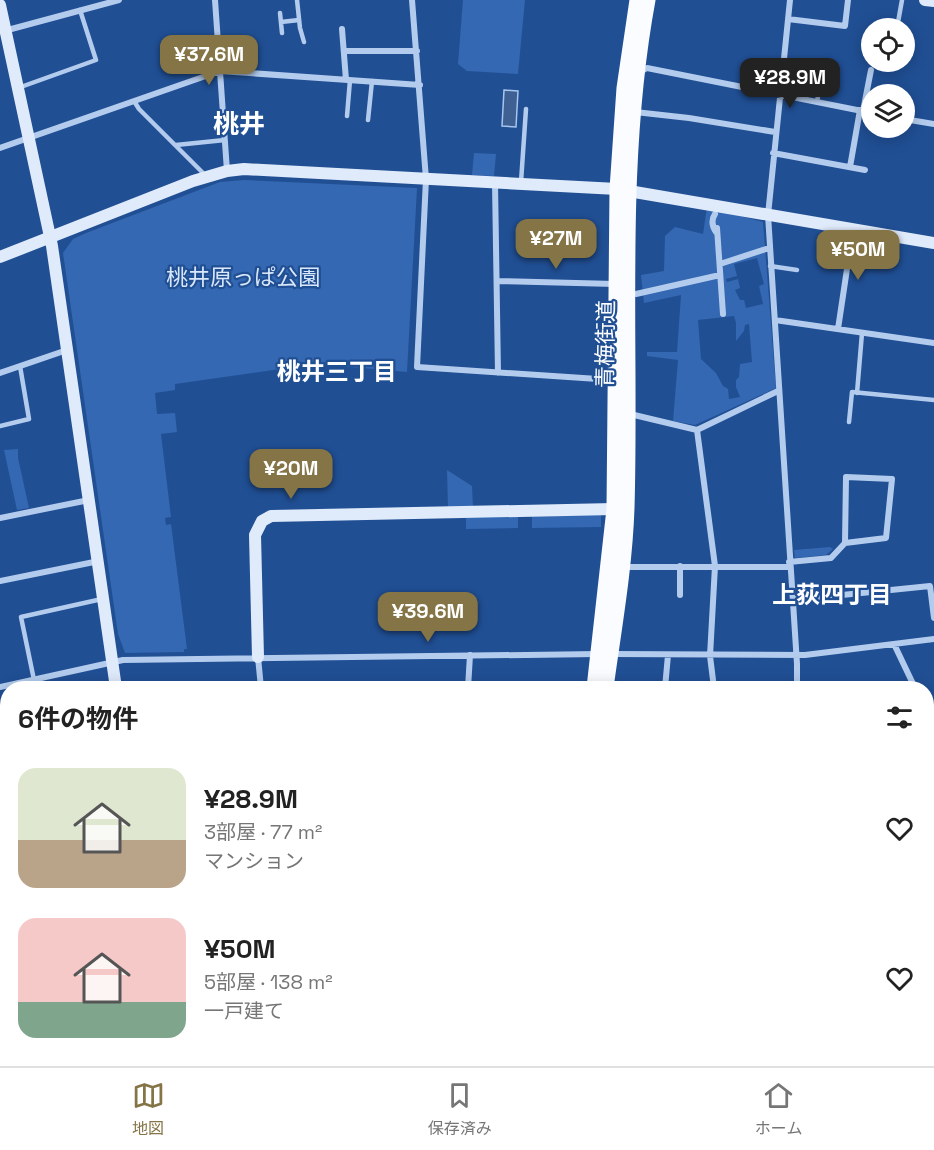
<!DOCTYPE html>
<html lang="ja">
<head>
<meta charset="utf-8">
<style>
  :root { --surface:#fff; --page:#f2f2f2; --text:#222; --muted:#767676; --line:#e0e0e0; --accent:#847446 }
  body { margin:0; font-family:"Space Grotesk","Noto Sans JP",sans-serif; background:var(--page); color:var(--text); height:100vh; display:flex; flex-direction:column; font-size:22px; white-space:nowrap }
  * { box-sizing:border-box; margin:0 }
  p { font-size:20px; color:var(--muted) }
  .icon { flex:none; width:33px; height:33px; fill:none; stroke:currentColor; stroke-width:2; stroke-linecap:round; stroke-linejoin:round }
  .map { position:relative; flex:1; overflow:hidden }
  .side { position:absolute; left:0px; top:681px; width:934px; height:386px; display:flex; flex-direction:column; background:var(--surface); border-radius:24px 24px 0 0; box-shadow:0 3px 15px #0003 }
  .side>* { flex:none }
  .controls { position:absolute; left:861px; top:18px; display:grid; gap:12px }
  .controls a { display:grid; place-items:center; width:54px; height:54px; border-radius:50%; background:var(--surface); box-shadow:0 3px 15px #0003; font-size:30px }
  .price { position:absolute; translate:-50% -51px; padding:0 14px; border-radius:12px; background:var(--accent); color:#fff; font-size:20px; line-height:39px; filter:drop-shadow(0 2px 3px #0008) }
  .price::after { content:''; position:absolute; left:50%; top:36px; width:18px; height:14px; margin-left:-9px; background:inherit; clip-path:polygon(0 0,100% 0,50% 100%) }
  .price.current { background:#222; color:#fff }
  ul { padding:0; list-style:none }
  li { display:flex; align-items:center; gap:18px; height:150px; padding:0 18px }
  li span { display:grid; place-items:center; flex:none; width:168px; height:120px; border-radius:18px; color:#555 }
  li>.icon { margin-inline-start:auto }
  span .icon { width:72px; height:72px; fill:#fffc; stroke-width:1 }
  li b { font-size:26px }
  h2 { display:flex; justify-content:space-between; align-items:center; height:72px; padding:0 18px; font-size:26px }
  .dock { display:flex; justify-content:space-around; align-items:center; height:84px; border-top:2px solid var(--line); background:var(--surface); font-size:16px; color:var(--muted) }
  .dock a { display:grid; justify-items:center; gap:3px }
  .dock .current { color:var(--accent) }
  .map>svg:first-child { display:block }
  .green { fill:#3468b2; fill-rule:evenodd }
  .water { fill:#3f6092; stroke:#a6c6ef; stroke-width:1.5 }
  .lines { fill:none; stroke-linecap:round; stroke-linejoin:round }
  .lane { stroke:#b3ccee; stroke-width:4.5 }
  .street { stroke:#b3ccee; stroke-width:6 }
  .secondary { stroke:#dfeafa; stroke-width:12 }
  .primary { stroke:#fafcff; stroke-width:15 }
  .labels { text-anchor:middle; stroke-width:4.5; stroke-linejoin:round; paint-order:stroke }
  .park-label { font-size:22px; fill:#d9e7fa; stroke:#204f94 }
  .street-label { font-size:22px; fill:#fff; stroke:#204f94 }
  .neighbourhood-label { font-size:24px; font-weight:bold; fill:#fff; stroke:#204f94 }
  .quarter-label { font-size:26px; font-weight:bold; fill:#fff; stroke:#204f94 }
</style>
</head>
<body>
<div class="map">
<svg width="934" height="1066" viewBox="0 0 934 1066">
  <rect width="100%" height="100%" fill="#204f94"/>
  <path class="green" d="M 463,0 L 525,0 L 518,74 L 467,71 L 458,64 Z
    M 474,153 L 496,154 L 494,176 L 472,175 Z
    M 244,180 L 417,188 L 407,372 L 316,364 L 175,384 L 175,390 L 155,393 L 157,414 L 175,413 L 177,432 L 161,434 L 171,517 L 165,518 L 166,525 L 171,524 L 187,649 L 184,649 L 184,652 L 125,653 L 118,634 L 63,253 L 73,239 L 86,233 L 220,182 Z
    M 707,207 L 763,222 L 776,388 L 695,425 L 673,421 L 678,360 L 647,356 L 647,352 L 677,352 L 681,295 L 644,303 L 641,275 L 664,271 L 665,236 L 675,227 L 703,234 ZM 757,258 L 764,284 L 759,286 L 763,304 L 746,308 L 744,300 L 740,300 L 735,290 L 740,288 L 738,279 L 727,282 L 726,279 L 737,276 L 734,264 ZM 734,316 L 736,323 L 736,341 L 744,331 L 745,325 L 749,324 L 752,362 L 740,364 L 739,377 L 736,380 L 736,387 L 740,397 L 729,399 L 728,389 L 723,386 L 716,373 L 701,359 L 698,320 Z
    M 18,449 L 18,458 L 29,508 L 17,510 L 4,450 Z
    M 447,470 L 472,486 L 473,508 L 448,508 Z
    M 601,512 L 601,527 L 532,528 L 532,513 Z
    M 466,514 L 518,514 L 518,528 L 466,529 Z
    M 830,547 L 833,549 L 826,555 L 795,558 L 794,550 Z"/>
  <path class="water" d="M 504,90 L 518,91 L 516,127 L 502,126 Z"/>
  <g class="lines">
    <path class="lane" d="M 297,0 L 300,28 L 304,42
      M 280,13 L 282,33
      M 281,22 L 299,20
      M 897,28 L 902,0
      M 18,88 L 96,60 L 80,10
      M 134,101 L 139,109 L 206,176
      M 817,101 L 823,74
      M 347,116 L 350,80
      M 368,120 L 372,81
      M 176,145 L 225,140
      M 521,182 L 526,109
      M 770,266 L 797,270
      M 857,393 L 862,333
      M 849,422 L 852,392 L 934,400
      M 0,426 L 29,419 L 20,366
      M 34,680 L 21,617 L 102,599
      M 25,682 L 27,688
      M 360,1066 L 360,1059"/>
    <path class="street" d="M 215,0 L 227,171
      M 412,0 L 426,179 L 417,367 L 613,380
      M 790,0 L 768,215 L 797,664 L 797,688
      M 788,19 L 845,26 L 848,0
      M 342,29 L 346,80
      M 4,31 L 119,0
      M 344,51 L 417,51
      M 640,72 L 647,68 L 872,113
      M 863,111 L 871,70
      M 635,112 L 689,118 L 775,132
      M 904,119 L 934,124
      M 0,148 L 220,71 L 420,85
      M 773,153 L 865,170
      M 850,167 L 860,110
      M 495,183 L 498,373
      M 715,214 C 711,220 712,226 716,232
      M 717,228 L 723,314
      M 720,264 L 769,248
      M 497,281 L 615,284
      M 636,294 L 720,275
      M 775,320 L 934,343
      M 838,329 L 853,229
      M 0,373 L 67,350
      M 630,414 L 697,430 L 778,391
      M 697,430 L 715,566 L 710,656 L 714,688
      M 0,518 L 89,500
      M 789,562 L 831,558 L 845,543 L 886,538 L 892,479 L 846,477 L 845,543
      M 622,567 L 790,567
      M 0,581 L 99,561
      M 680,595 L 680,566
      M 793,600 L 930,586 L 934,618
      M 894,644 L 915,688
      M 612,654 L 805,655 L 934,639
      M 258,657 L 261,688
      M 0,687 L 123,660 L 598,654
      M 468,688 L 470,655
      M 665,688 L 668,655
      M 927,716 L 934,731
      M 927,765 L 934,763
      M 0,784 L 8,816
      M 927,896 L 934,911
      M 0,901 L 8,899
      M 927,982 L 934,977
      M 927,1026 L 934,1021
      M 64,1059 L 66,1066
      M 312,1059 L 331,1066
      M 813,1059 L 816,1066
      M 907,1059 L 910,1066
      M 243,1066 L 273,1059
      M 290,1066 L 294,1059
      M 427,1066 L 427,1059
      M 637,1066 L 638,1059"/>
    <path class="secondary" d="M 925,0 L 934,1
      M 0,5 L 52,246 L 116,688
      M 0,257 L 193,181 L 227,171 L 244,169 L 617,189 L 934,243
      M 258,657 L 255,535 L 262,521 L 271,516 L 614,509
      M 927,920 L 934,919
      M 0,1013 L 8,1011
      M 175,1059 L 177,1066
      M 713,1059 L 717,1066"/>
    <path class="primary" d="M 594,688 L 614,509 L 617,189 L 624,88 L 637,0
      M 606,688 C 614,629 625,568 627,508 C 632,339 617,168 648,0
      M 528,1066 L 530,1059
      M 541,1066 L 543,1059"/>
  </g>
  <g class="labels">
    <g class="park-label">
      <text x="243" y="285">桃井原っぱ公園</text>
    </g>
    <g class="street-label">
      <text transform="translate(605 344) rotate(-89)" y="8">青梅街道</text>
    </g>
    <g class="neighbourhood-label">
      <text x="337" y="380">桃井三丁目</text>
      <text x="832" y="603">上荻四丁目</text>
    </g>
    <g class="quarter-label">
      <text x="239" y="133">桃井</text>
    </g>
  </g>
</svg>
<div class="controls">
<a><svg class="icon" aria-label="locate" viewBox="0 0 24 24"><circle cx="12" cy="12" r="6"/><path d="M12 2v4M12 18v4M2 12h4M18 12h4"/></svg></a>
<a><svg class="icon" aria-label="layers" viewBox="0 0 24 24"><path d="M12 4l9 5-9 5-9-5zM3 14l9 5 9-5"/></svg></a>
</div>
<b class="price" style="left:209px;top:86px">¥37.6M</b>
<b class="price current" style="left:790px;top:109px">¥28.9M</b>
<b class="price" style="left:556px;top:270px">¥27M</b>
<b class="price" style="left:858px;top:281px">¥50M</b>
<b class="price" style="left:291px;top:500px">¥20M</b>
<b class="price" style="left:428px;top:643px">¥39.6M</b>
<section class="side">
<h2>6件の物件<svg class="icon" aria-label="filters" viewBox="0 0 24 24"><path d="M4 7h16M4 17h16"/><circle cx="9" cy="7" r="2"/><circle cx="15" cy="17" r="2"/></svg></h2>
<ul>
<li><span style="background:linear-gradient(#dfe7d0 60%,#b9a48a 0)"><svg class="icon" aria-label="home" viewBox="0 0 24 24"><path d="M3 11l9-7 9 7M6 9v11h12V9"/></svg></span><div><b>¥28.9M</b><p>3部屋 · 77 m²</p><p>マンション</p></div><svg class="icon" aria-label="heart" viewBox="0 0 24 24"><path d="M12 20l-8-8c-3-5 5-10 8-4 3-6 11-1 8 4z"/></svg></li>
<li><span style="background:linear-gradient(#f6c9c9 70%,#7fa58c 0)"><svg class="icon" aria-label="home" viewBox="0 0 24 24"><path d="M3 11l9-7 9 7M6 9v11h12V9"/></svg></span><div><b>¥50M</b><p>5部屋 · 138 m²</p><p>一戸建て</p></div><svg class="icon" aria-label="heart" viewBox="0 0 24 24"><path d="M12 20l-8-8c-3-5 5-10 8-4 3-6 11-1 8 4z"/></svg></li>
</ul>
</section>
</div>
<nav class="dock">
<a class="current"><svg class="icon" aria-label="map" viewBox="0 0 24 24"><path d="M3 6l6-2 6 2 6-2v14l-6 2-6-2-6 2zM9 4v14M15 6v14"/></svg>地図</a>
<a><svg class="icon" aria-label="saved" viewBox="0 0 24 24"><path d="M7 4h10v16l-5-4-5 4z"/></svg>保存済み</a>
<a><svg class="icon" aria-label="home" viewBox="0 0 24 24"><path d="M3 11l9-7 9 7M6 9v11h12V9"/></svg>ホーム</a>
</nav>
</body>
</html>
